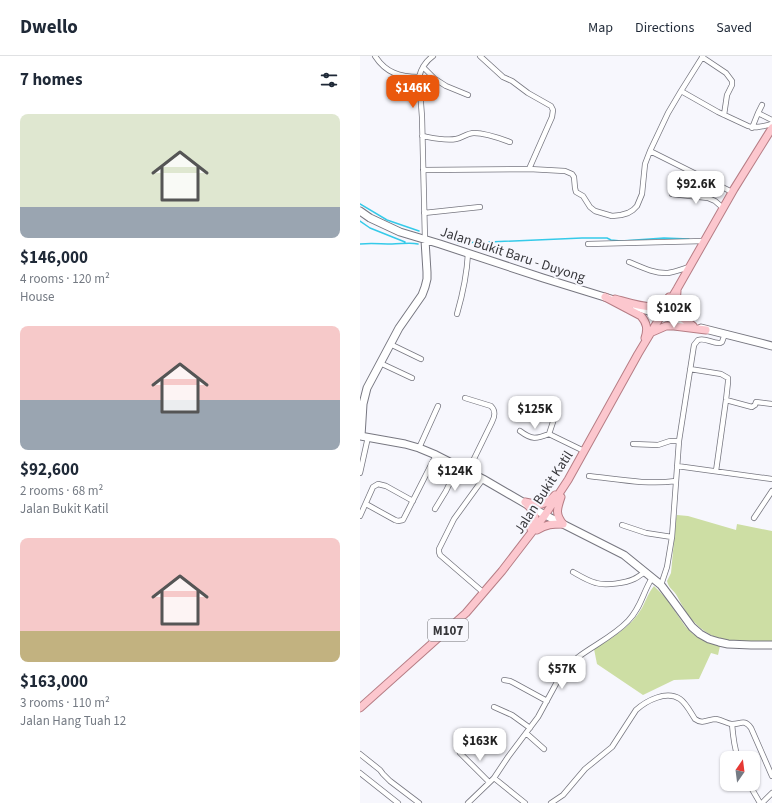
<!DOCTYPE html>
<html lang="en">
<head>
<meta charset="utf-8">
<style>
  :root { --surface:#fff; --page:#f6f6f7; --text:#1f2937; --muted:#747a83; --line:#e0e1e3; --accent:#ea580c }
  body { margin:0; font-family:"Source Sans 3",sans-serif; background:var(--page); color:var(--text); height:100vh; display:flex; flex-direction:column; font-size:15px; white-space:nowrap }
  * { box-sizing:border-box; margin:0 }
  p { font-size:13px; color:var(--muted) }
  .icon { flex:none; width:22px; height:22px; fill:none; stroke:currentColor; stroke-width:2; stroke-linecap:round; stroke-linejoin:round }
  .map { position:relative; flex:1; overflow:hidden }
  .panel { display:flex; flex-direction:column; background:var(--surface); width:360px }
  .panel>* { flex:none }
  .needle { width:26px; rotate:14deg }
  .fabs { position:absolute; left:360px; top:695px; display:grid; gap:8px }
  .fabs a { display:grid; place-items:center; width:40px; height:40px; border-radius:8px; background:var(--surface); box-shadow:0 1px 3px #0004; font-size:20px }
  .price { position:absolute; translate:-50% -34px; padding:0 9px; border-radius:8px; background:#fff; color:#222; font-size:13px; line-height:26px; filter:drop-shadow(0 1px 2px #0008) }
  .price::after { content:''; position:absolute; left:50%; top:24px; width:12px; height:9px; margin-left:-6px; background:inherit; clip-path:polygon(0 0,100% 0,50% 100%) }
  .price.current { background:var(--accent); color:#fff }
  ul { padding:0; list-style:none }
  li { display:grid; align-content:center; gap:8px; height:212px; padding:0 20px }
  li span { display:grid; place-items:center; height:124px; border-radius:8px; color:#555 }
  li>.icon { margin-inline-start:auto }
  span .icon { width:72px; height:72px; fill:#fffc; stroke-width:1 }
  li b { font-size:17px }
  h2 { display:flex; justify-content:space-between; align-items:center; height:48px; padding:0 20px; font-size:17px }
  header { display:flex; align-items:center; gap:24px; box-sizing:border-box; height:56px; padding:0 20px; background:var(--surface); border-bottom:1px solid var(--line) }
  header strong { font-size:19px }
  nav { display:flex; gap:22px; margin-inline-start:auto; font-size:14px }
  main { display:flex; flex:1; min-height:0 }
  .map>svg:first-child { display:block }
  .green { fill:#cddea4 }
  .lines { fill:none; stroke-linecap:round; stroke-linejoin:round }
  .stream { stroke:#35cae9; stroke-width:1.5 }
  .street-casing { stroke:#777780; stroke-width:6 }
  .secondary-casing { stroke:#777780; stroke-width:9 }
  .primary-casing { stroke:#b67d85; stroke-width:9 }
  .street { stroke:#fff; stroke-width:4.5 }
  .secondary { stroke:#fff; stroke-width:7 }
  .primary { stroke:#fcc7ce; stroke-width:7 }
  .labels { text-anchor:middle; stroke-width:4; stroke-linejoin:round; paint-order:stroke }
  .shield { fill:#f7f7fd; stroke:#717175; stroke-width:1 }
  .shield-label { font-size:13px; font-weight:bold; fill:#37373b }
  .street-label { font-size:14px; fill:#37373b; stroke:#f7f7fd }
</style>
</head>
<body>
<header>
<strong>Dwello</strong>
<nav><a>Map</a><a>Directions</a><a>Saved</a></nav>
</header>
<main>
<section class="panel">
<h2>7 homes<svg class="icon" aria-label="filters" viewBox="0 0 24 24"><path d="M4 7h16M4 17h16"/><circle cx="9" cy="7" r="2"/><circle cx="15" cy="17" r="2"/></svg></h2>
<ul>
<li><span style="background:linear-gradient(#dfe7d0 75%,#9aa5b1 0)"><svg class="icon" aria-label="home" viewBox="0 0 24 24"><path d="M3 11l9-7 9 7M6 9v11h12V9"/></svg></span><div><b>$146,000</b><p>4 rooms · 120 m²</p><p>House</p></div></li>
<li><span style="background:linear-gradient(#f6c9c9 60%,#9aa5b1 0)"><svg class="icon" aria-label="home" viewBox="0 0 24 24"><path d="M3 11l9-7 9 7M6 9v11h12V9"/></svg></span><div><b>$92,600</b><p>2 rooms · 68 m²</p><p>Jalan Bukit Katil</p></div></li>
<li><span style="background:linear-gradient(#f6c9c9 75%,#c2b280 0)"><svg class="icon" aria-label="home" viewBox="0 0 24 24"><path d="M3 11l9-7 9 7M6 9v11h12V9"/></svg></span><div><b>$163,000</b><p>3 rooms · 110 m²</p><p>Jalan Hang Tuah 12</p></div></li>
</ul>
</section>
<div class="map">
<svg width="412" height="747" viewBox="0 0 412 747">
  <rect width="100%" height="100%" fill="#f7f7fd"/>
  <path class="green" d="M 317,459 L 328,460 L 376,474 L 377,468 L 412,475 L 412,585 C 398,585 382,586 369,585 C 356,583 342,575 334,566 C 327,559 322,549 317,540 C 314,534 309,533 307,525 L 311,517 L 316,463 Z
    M 294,530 L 306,542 L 325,570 L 333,578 L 347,586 L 360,590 L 358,599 L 351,597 L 339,623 L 314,624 L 283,639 L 237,608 L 234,593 C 252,582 271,571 282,552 C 286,545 288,537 294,530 Z"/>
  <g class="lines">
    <path class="stream" d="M 0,148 L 27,164 L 59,175
      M 0,165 L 10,172 L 45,186
      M 129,186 L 222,182 L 247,182 L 251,184 L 261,185 L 304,182 L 329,183
      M 98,187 L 123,186
      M 0,188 C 11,187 21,188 32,188 C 41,188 50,186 58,188"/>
    <g class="street-casing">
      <path id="street" d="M 15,0 C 26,17 40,21 59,21
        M 120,0 L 143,21 L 152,25 L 168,37 L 191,50 L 193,54 L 192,61 L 169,113
        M 342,1 L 366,17 L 372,25 L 372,29 L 367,39 L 364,59
        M 63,11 L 75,23 L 86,30 L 108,39
        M 321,35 L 358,56 L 388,70 C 396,73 404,70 412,68
        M 398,57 L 402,49
        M 392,72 L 398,57 L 412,64
        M 62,80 C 73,82 85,85 96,83 C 102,82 107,77 114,77 C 126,77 139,82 150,86
        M 290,95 L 372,136
        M 63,114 L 169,113 L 205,115 L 212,118 L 214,121 L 215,132 L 216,136 L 223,140 L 230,151 L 235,155 L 252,160 L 261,159 L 268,157 L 273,154 L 277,150 L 282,138 L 285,108 L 290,95 L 308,57 L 321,35 L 343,0
        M 312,138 L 348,142 L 355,145 L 363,152
        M 64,157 L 120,151
        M 65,184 L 62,61 L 59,21 C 61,13 66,5 73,0
        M 228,188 L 344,185
        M 269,206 C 281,211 295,218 308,217 C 315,216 322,213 330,211
        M 97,258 C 103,237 107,220 108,197
        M 30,288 L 61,303
        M 20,307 L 52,322
        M 330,313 L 361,318 L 368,322 L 368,326 L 366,344 L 356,415
        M 105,342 L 131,350 C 136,355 135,360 132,366 L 108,415
        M 366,344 L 392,351 L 395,349 L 396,346 L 412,348
        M 198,351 L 189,378 L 224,395
        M 160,375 C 172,384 176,383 189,378
        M 273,388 L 298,389 L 310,385 L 319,385
        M 59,392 L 78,350
        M 317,410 L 412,423
        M 0,417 L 8,381
        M 229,420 C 257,423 287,429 316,425
        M 123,423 L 94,463 L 79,493 L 79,496 L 80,499 L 124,537
        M 6,448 L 35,464 L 38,465 L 43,464 L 76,399
        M 75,453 L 86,435 L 98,410
        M 0,460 L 13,431 L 18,428 L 26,430 L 53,445
        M 394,462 L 412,435
        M 262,469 L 286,477 L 312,481
        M 213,516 C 220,520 228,525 236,527 C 245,530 266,527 274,523 C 278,521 282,518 285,516
        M 301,529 L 307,511 L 312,481 L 319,385 L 334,289 L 338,284 C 346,281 352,288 360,287 L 362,286 L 365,278
        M 144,624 L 150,625 L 154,627 L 187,645
        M 134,651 L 152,659 L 170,672
        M 372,668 C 373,680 374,691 378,702
        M 166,677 L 184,693
        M 100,697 L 129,726
        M 0,698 L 20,714 L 23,718 L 30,725 L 59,747
        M 0,717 L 38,747
        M 134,722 L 165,747
        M 389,728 L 400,747
        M 108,747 L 134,722 L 148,701 L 178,661 L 203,615 C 221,594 249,585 268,565 C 281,552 283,536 292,522
        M 191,747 L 203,739 L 225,713 L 252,691 L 276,654 C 286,645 306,634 320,643 C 326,647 331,657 335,663 C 343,669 348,663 356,663 C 362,664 366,667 371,668 C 380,669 384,662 391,672 L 412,720
        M 402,747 L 412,737"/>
    </g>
    <g class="secondary-casing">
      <path id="secondary" d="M 0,155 L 10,162 L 40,176 L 80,188 L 183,222 L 251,243
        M 276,251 L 331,269
        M 341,272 L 412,290
        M 0,380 L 45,388 L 59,392 L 76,399 L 123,423 L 185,459 L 264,499 L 301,529 L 313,545 L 332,571 L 340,578 L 349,583 L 359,586 L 368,588 L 391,589 L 412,589
        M 1,380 L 3,348 L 7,332 L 39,272 L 62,239 L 65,231 L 67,223 L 67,216 L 65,184"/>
    </g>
    <g class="primary-casing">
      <path id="primary" d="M 317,235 C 315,257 315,257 333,270
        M 245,241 L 281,260 C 287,267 288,273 285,282
        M 255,243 C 266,246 281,251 293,251 C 299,250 305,246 309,241
        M 290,277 L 306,270 L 314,270 L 346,274
        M 201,441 C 197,453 195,458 203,468
        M 165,446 C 179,449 184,451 195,439
        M 165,446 C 175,457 178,459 171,473
        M 177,474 C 186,468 193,468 203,468
        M 0,652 L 106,557 L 142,515 L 185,459 L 208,424 L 278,298 L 317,233 L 374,133 L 412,72"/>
    </g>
    <use href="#street" class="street"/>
    <use href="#secondary" class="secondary"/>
    <use href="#primary" class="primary"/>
  </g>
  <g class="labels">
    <rect class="shield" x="68" y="563" width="40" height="22" rx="3"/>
    <g class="shield-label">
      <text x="88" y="579">M107</text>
    </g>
    <g class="street-label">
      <text transform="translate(153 198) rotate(18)" y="5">Jalan Bukit Baru - Duyong</text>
      <text transform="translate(183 436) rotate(-57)" y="5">Jalan Bukit Katil</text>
    </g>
  </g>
</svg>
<div class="fabs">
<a><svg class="needle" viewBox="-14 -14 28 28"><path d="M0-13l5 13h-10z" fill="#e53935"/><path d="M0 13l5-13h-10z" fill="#747a83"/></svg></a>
</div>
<b class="price current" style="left:53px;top:53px">$146K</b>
<b class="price" style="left:336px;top:149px">$92.6K</b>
<b class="price" style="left:314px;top:273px">$102K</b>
<b class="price" style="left:175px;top:374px">$125K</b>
<b class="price" style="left:95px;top:436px">$124K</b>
<b class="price" style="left:202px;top:634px">$57K</b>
<b class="price" style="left:120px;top:706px">$163K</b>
</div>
</main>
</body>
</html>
